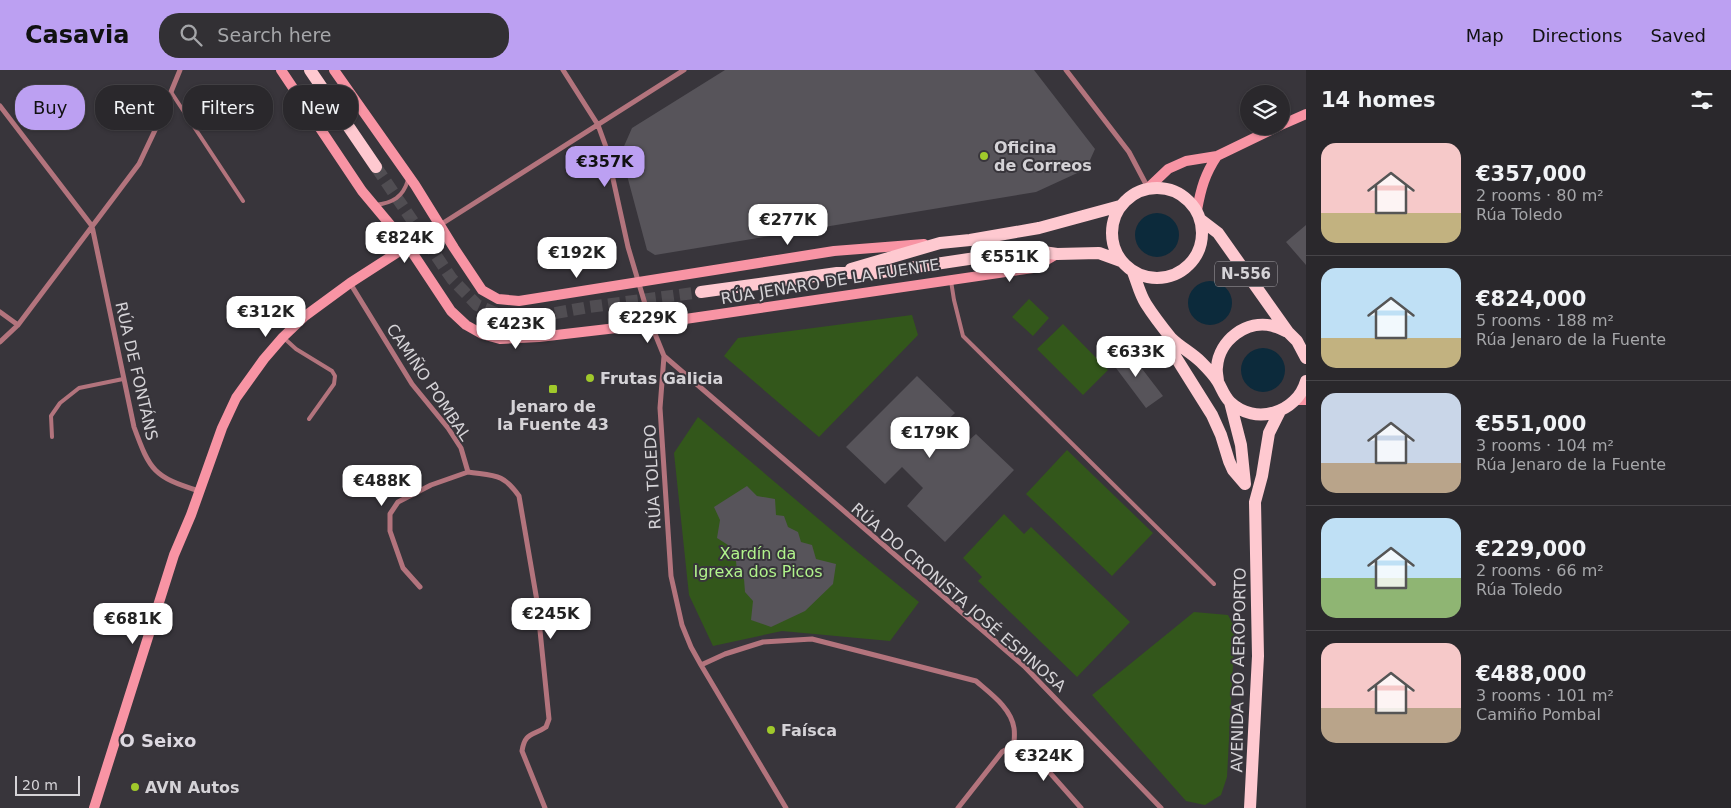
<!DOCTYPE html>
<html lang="en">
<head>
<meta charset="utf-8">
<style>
  :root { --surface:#2a282c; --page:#323034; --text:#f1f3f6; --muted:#a5a6a9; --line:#464448; --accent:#bca0f2 }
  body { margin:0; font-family:"DejaVu Sans",sans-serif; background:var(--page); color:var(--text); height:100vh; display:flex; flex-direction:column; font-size:19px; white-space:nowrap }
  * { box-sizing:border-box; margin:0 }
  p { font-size:16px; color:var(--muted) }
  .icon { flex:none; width:28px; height:28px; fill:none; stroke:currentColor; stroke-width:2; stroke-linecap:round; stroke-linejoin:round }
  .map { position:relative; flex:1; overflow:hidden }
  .drawer { display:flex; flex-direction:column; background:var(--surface); width:425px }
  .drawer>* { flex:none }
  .guide { position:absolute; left:15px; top:15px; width:475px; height:45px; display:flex; gap:10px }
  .fabs { position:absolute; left:1240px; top:15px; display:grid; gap:10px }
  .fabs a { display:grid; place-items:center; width:50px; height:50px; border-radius:50%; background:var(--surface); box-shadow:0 1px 4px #0004,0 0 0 1px var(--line); font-size:25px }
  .scale { position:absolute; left:15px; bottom:12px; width:65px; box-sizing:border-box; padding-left:5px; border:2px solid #d5d3d7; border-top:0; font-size:14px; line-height:18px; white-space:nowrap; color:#d5d3d7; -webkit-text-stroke:4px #38353b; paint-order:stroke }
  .price { position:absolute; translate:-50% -42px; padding:0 11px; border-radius:10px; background:#fff; color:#222; font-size:16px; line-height:32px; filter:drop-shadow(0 1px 2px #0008) }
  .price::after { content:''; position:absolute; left:50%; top:30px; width:15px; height:11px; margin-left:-8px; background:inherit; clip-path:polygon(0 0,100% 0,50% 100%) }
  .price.active { background:var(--accent); color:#111 }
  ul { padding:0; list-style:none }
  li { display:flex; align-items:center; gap:15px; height:125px; padding:0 15px }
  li+li { border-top:1px solid var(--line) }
  li span { display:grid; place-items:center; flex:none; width:140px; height:100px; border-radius:15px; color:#555 }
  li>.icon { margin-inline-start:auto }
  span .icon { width:60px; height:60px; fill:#fffc; stroke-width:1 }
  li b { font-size:21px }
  h2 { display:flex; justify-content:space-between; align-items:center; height:60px; padding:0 15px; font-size:21px }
  .chip { padding:0 18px; border-radius:20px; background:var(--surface); box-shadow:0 1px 4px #0004,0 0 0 1px var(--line); font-size:18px; line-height:45px }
  .chip.active { background:var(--accent); color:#111 }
  header { display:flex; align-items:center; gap:30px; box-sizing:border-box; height:70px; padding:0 25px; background:var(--accent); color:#111 }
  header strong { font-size:24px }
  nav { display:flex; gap:28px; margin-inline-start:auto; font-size:18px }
  .search { width:350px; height:45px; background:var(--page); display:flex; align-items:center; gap:12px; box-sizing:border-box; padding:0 18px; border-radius:20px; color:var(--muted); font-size:19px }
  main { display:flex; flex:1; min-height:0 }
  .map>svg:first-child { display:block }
  .green { fill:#33571b }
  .water { fill:#0c2a3b }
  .building { fill:#57545a }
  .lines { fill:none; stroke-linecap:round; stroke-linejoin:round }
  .primary-tunnel { stroke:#504d52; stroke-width:12; stroke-dasharray:12 6; stroke-linecap:butt }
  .lane { stroke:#b3747d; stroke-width:4 }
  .street { stroke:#b3747d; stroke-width:5 }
  .secondary { stroke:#f894a4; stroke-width:10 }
  .primary { stroke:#fec9d0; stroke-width:12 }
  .poi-dot { fill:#a0c92b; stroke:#38353b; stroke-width:2 }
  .labels { text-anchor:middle; stroke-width:4; stroke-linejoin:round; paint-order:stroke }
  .shield { fill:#38353b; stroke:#a6a4a8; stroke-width:1 }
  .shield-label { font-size:15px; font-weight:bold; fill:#d5d3d7 }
  .poi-label { font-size:16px; font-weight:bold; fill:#d5d3d7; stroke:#38353b; text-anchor:start }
  .street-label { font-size:16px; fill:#d5d3d7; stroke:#38353b }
  .park-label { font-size:16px; fill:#b1f38c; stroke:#38353b }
  .neighbourhood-label { font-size:18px; font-weight:bold; fill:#ddd9e1; stroke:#38353b }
</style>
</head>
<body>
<header>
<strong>Casavia</strong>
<div class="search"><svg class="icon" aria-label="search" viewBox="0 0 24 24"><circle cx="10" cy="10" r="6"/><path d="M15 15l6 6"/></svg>Search here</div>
<nav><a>Map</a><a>Directions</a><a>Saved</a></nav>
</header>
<main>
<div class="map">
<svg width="1306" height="738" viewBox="0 0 1306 738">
  <rect width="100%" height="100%" fill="#38353b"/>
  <path class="green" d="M 1029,229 L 1049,248 L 1033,266 L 1012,247 Z
    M 912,245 L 918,265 L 819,367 L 724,286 L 738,268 Z
    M 1063,254 L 1108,300 L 1083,325 L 1037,279 Z
    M 698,347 L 854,479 L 919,532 L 890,571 L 782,561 L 713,576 L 689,525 L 674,383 Z
    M 1067,380 L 1153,463 L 1112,506 L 1026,424 Z
    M 1004,444 L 1024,464 L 1031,457 L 1130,552 L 1077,607 L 978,511 L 982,507 L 963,488 Z
    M 1194,542 L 1228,545 L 1235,558 L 1227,707 L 1221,725 L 1205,735 L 1186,731 L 1092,625 Z"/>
  <path class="water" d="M1135 165a22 22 0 1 1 44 0a22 22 0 1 1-44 0Z
    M1188 233a22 22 0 1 1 44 0a22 22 0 1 1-44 0Z
    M1241 300a22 22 0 1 1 44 0a22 22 0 1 1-44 0Z"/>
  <path class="building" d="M 725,0 L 1034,0 L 1095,79 L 1086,99 L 1036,122 L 655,185 L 647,180 L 621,83 L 632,58 Z
    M 1306,155 L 1306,195 L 1286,172 Z
    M 1126,278 L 1163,326 L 1146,338 L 1110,290 Z
    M 917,306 L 955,343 L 939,358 L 947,367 L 960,378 L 976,364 L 1014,400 L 945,472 L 907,436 L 923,418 L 902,397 L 885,414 L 846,377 Z
    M 747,416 L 757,426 L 775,429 L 776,445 L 784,446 L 788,457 L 798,462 L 801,472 L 812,475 L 816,489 L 836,494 L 833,514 L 805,541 L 771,557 L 751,550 L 753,531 L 745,522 L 744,509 L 737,502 L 736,491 L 729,484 L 728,475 L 717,468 L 720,450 L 714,437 Z"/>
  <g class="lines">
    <path class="primary-tunnel" d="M 376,97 L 452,209 L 477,235 L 502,246 L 533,247 L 589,237 L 701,222"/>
    <path class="lane" d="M 171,22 L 243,131
      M 375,135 C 393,133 403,127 408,110
      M 951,211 L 954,230 L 963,266 L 1214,514
      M 285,269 L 296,279 L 332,301 L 335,306 L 334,314 L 309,349
      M 52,367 L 51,346 L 60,333 L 79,318 L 123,309"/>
    <path class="street" d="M 563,0 L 598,55 L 606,77 L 628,177 L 651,254 L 664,286 L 660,338 L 671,506 L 682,555 L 691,577 L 701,595 L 786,738
      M 1066,0 L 1129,82 L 1148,118
      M 0,36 L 92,156 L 134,357 C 150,401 154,407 199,421
      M 440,155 L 684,0
      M 350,213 L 412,314 L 448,358 L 461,378 L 468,402 C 494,406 503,403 519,426 L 537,531 L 549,649 L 546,657 C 533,666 525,662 522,681 L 545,738
      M 0,242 L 18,255
      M 0,272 L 18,255 L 139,94 L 157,56 L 180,0
      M 664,286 L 1024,596 L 1161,738
      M 420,517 L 403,498 L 390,461 L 390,444 L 398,432 L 431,415 L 468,402
      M 701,595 L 725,584 L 763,572 L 812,569 L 976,611 C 991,624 1011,638 1014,658 C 1015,664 1014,670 1014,675
      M 1014,675 L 1024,677 L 1036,687 L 1081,738
      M 958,738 L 1002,682 L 1014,675"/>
    <path class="secondary" d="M 281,0 L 362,121 L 408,176 L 451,241 L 466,255 L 482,264 L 500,269 L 539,267 L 651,254 L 1033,198 L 1057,184
      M 334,0 L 415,115 L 454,178 L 482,220 L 498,229 L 519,231 L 834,181 L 924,174
      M 1281,55 L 1306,44
      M 1148,118 L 1168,99 L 1186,91 L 1217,86 L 1279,56
      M 1197,140 C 1201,118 1205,104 1217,86
      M 1296,330 L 1306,330
      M 94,738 L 174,485 L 191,445 L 222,358 L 236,328 L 264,289 L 283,267 L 305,246 L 350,213 L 440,155"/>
    <path class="primary" d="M 310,0 L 376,97
      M1112 163a45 45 0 1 1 90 0a45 45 0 1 1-90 0Z
      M 1201,150 L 1218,163 L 1288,262 L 1297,271 L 1306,288
      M 851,199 L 940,173 L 970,170 L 1039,158 L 1120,136
      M 1133,202 C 1137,212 1140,225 1146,234 C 1153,245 1163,258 1171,268 C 1180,277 1192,283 1201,292 C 1207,298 1214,305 1218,312 C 1222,319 1224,326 1230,332 C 1255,356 1297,343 1306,311
      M 701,222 L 837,203 L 875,203 L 1029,180 L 1057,184 L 1099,183 L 1121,191
      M 1172,269 L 1175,286 L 1212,345 L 1221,365 L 1229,391 L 1233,400 L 1245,414
      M 1218,312 C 1218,307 1216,302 1217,297 C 1219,270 1247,249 1273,256 C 1278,257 1283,260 1288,262
      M 1230,332 L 1241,375 L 1245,414
      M 1250,738 L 1258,586 L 1255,432 L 1262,406 L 1269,363 L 1280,341"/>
  </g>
  <g class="poi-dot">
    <circle cx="984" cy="86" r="5"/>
    <circle cx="590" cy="308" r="5"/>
    <rect x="548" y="314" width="10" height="10" rx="2.5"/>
    <circle cx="771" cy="660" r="5"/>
    <circle cx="135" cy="717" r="5"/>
  </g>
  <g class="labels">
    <rect class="shield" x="1215" y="191.5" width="62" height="25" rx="4"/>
    <g class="shield-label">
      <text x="1246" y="209">N-556</text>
    </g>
    <g class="poi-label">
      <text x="994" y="83">Oficina<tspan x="994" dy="18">de Correos</tspan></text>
      <text x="600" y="314">Frutas Galicia</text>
      <text x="553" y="342" text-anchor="middle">Jenaro de<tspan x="553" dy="18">la Fuente 43</tspan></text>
      <text x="781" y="666">Faísca</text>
      <text x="145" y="723">AVN Autos</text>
    </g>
    <g class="street-label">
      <text transform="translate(830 211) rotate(-9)" y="6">RÚA JENARO DE LA FUENTE</text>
      <text transform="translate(137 301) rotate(77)" y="6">RÚA DE FONTÁNS</text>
      <text transform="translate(429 312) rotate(56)" y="6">CAMIÑO POMBAL</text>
      <text transform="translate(652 407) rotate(-93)" y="6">RÚA TOLEDO</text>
      <text transform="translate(959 527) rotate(41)" y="6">RÚA DO CRONISTA JOSÉ ESPINOSA</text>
      <text transform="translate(1238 600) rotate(-89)" y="6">AVENIDA DO AEROPORTO</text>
    </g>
    <g class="park-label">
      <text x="758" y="489">Xardín da<tspan x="758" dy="18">Igrexa dos Picos</tspan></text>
    </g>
    <g class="neighbourhood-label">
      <text x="158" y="677">O Seixo</text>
    </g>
  </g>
</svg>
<div class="fabs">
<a><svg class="icon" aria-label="layers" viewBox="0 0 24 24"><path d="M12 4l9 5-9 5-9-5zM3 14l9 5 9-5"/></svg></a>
</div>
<div class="scale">20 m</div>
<b class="price active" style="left:605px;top:118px">€357K</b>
<b class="price" style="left:788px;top:176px">€277K</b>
<b class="price" style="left:405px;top:194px">€824K</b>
<b class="price" style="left:577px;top:209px">€192K</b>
<b class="price" style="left:1010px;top:213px">€551K</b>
<b class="price" style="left:266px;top:268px">€312K</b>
<b class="price" style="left:648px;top:274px">€229K</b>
<b class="price" style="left:516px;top:280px">€423K</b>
<b class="price" style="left:1136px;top:308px">€633K</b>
<b class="price" style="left:930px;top:389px">€179K</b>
<b class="price" style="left:382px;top:437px">€488K</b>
<b class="price" style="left:551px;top:570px">€245K</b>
<b class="price" style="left:133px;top:575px">€681K</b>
<b class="price" style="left:1044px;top:712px">€324K</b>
<div class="guide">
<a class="chip active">Buy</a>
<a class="chip">Rent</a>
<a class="chip">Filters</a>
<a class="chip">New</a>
</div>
</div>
<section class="drawer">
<h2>14 homes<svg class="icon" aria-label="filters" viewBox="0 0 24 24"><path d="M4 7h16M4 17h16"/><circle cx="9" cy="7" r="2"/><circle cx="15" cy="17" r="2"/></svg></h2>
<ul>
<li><span style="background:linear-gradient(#f6c9c9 70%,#c2b280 0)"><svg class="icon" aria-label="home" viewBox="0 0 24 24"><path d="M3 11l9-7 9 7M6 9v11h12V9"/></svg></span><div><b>€357,000</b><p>2 rooms · 80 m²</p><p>Rúa Toledo</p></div></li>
<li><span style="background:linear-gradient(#bfe0f5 70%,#c2b280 0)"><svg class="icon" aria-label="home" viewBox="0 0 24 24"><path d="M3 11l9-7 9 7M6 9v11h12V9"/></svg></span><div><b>€824,000</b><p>5 rooms · 188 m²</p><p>Rúa Jenaro de la Fuente</p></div></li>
<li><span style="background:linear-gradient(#c9d6e8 70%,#b9a48a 0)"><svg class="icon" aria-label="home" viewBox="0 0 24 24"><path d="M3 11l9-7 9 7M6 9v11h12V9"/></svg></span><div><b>€551,000</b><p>3 rooms · 104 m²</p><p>Rúa Jenaro de la Fuente</p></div></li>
<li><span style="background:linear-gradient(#bfe0f5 60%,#8fb573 0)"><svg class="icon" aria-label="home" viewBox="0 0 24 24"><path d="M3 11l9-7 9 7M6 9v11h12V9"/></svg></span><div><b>€229,000</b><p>2 rooms · 66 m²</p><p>Rúa Toledo</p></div></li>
<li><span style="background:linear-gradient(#f6c9c9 65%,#b9a48a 0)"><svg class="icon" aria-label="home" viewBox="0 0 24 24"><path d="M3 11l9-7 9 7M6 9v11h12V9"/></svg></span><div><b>€488,000</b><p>3 rooms · 101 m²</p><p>Camiño Pombal</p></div></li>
</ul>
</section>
</main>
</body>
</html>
